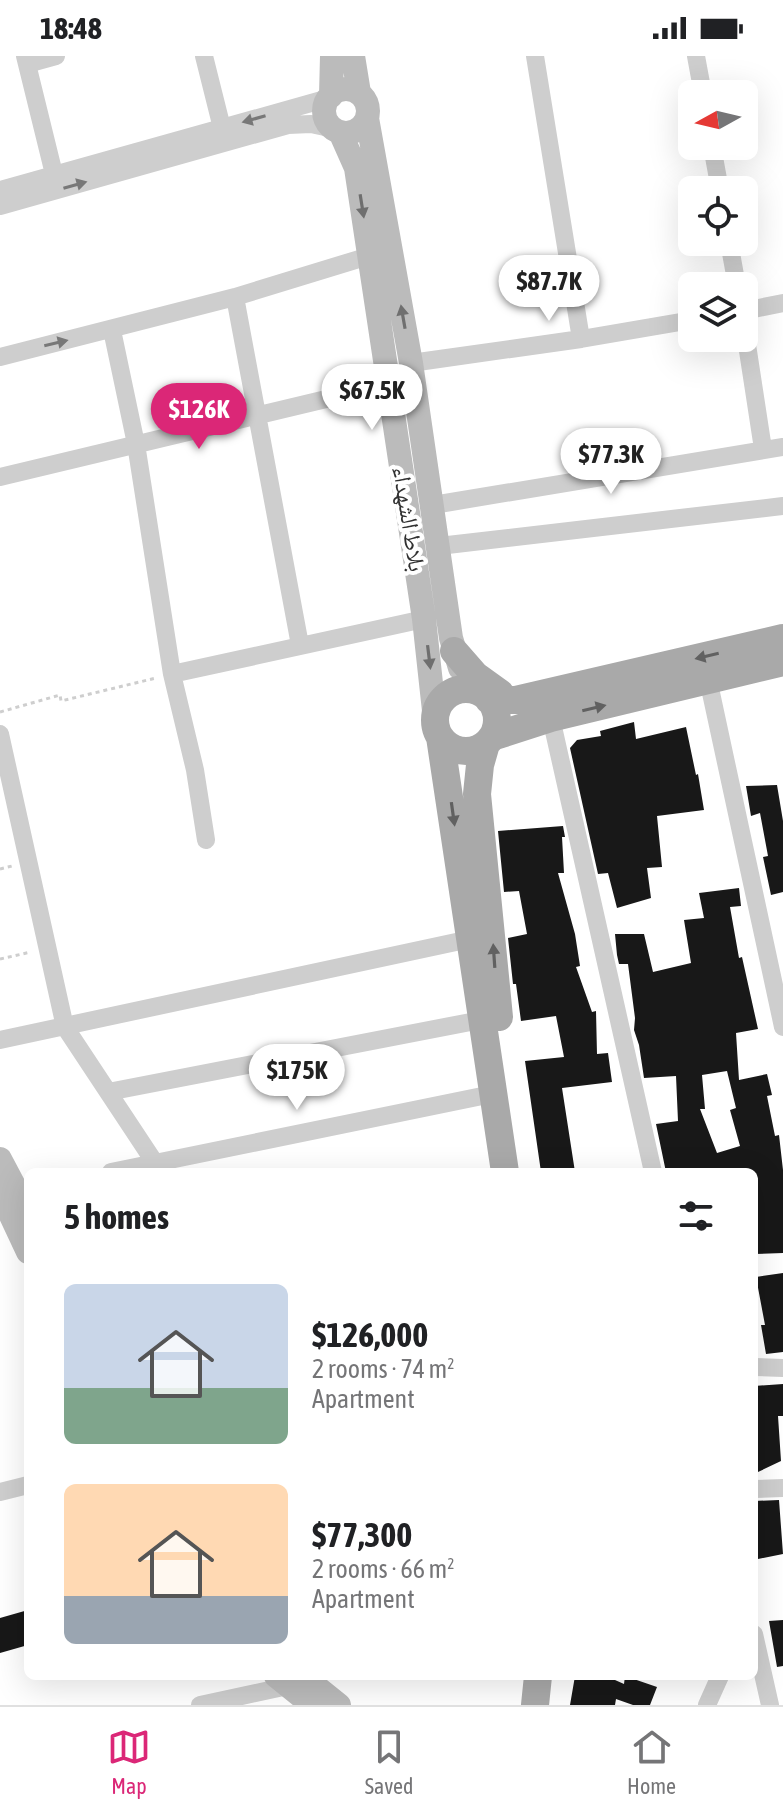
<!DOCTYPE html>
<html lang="en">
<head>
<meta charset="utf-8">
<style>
  :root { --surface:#fff; --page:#f2f2f2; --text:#202124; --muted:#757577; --line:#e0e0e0; --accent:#db2777 }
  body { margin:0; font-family:"Asap Condensed","Noto Naskh Arabic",sans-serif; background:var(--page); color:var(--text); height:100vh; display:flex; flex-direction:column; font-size:30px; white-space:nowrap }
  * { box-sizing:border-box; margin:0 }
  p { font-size:26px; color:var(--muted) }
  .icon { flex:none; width:44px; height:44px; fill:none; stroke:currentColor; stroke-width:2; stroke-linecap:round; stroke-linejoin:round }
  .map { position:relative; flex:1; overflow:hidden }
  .side { position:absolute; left:24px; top:1112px; width:734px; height:512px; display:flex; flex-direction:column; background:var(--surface); border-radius:12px; box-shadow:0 8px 32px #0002 }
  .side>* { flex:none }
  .needle { width:52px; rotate:262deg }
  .tools { position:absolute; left:678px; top:24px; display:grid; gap:16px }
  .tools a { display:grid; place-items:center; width:80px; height:80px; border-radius:12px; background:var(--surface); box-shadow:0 8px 32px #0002; font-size:40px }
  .price { position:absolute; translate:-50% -68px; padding:0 18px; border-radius:28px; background:#fff; color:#222; font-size:26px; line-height:52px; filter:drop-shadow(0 2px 4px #0008) }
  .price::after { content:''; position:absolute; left:50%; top:48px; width:24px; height:18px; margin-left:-12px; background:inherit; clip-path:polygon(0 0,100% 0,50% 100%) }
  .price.current { background:var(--accent); color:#fff }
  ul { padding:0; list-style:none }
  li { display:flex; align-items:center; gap:24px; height:200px; padding:0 40px }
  li span { display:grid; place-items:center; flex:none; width:224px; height:160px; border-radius:12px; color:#555 }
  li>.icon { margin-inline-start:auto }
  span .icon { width:96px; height:96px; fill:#fffc; stroke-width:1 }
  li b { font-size:34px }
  h2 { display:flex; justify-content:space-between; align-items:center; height:96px; padding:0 40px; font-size:34px }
  .status { display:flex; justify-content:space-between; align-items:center; height:56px; padding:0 40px; background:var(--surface); direction:ltr }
  .status svg { height:22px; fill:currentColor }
  .dock { display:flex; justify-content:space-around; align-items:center; height:112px; border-top:2px solid var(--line); background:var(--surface); font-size:22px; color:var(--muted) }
  .dock a { display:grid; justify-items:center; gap:4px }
  .dock .current { color:var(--accent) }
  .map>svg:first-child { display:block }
  .building { fill:#181818; fill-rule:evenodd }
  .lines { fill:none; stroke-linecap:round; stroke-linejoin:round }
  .path { stroke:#cecece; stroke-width:3; stroke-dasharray:4 4; stroke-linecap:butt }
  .street { stroke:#cecece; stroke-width:18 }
  .secondary { stroke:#bbb; stroke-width:24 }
  .primary { stroke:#a9a9a9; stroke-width:28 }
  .oneway { fill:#787878 }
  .oneway2 { fill:#6f6f6f }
  .oneway3 { fill:#616161 }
  .labels { text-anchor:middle; stroke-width:8; stroke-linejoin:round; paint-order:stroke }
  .street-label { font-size:24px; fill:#313131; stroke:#fff }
</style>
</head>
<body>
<div class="status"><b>18:48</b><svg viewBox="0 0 49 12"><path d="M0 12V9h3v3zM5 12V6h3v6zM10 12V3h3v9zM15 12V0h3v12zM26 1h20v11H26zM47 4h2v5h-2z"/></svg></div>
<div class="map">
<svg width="783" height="1649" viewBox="0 0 783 1649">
  <rect width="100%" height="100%" fill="#fff"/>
  <path class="building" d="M 634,666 L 636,683 L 686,671 L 696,719 L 698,718 L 704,754 L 657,760 L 662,811 L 647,812 L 651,842 L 617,852 L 608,817 L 598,818 L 570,692 L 577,684 L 601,680 L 600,675 Z
    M 777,729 L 783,765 L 783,836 L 771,839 L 763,801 L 768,800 L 760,757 L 751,760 L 746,730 Z
    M 563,770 L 565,781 L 562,781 L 564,817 L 558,817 L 575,878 L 580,910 L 576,911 L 592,956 L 596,955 L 597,998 L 608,997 L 612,1026 L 562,1032 L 575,1116 L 541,1116 L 525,1005 L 564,1001 L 556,960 L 521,965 L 516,928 L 513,928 L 508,882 L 527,878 L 519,835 L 504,836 L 498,775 Z
    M 739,832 L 741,850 L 730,851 L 739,902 L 742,901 L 758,973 L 736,977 L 739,1024 L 767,1018 L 772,1039 L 767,1040 L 775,1080 L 779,1079 L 783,1114 L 783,1197 L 754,1198 L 754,1116 L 666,1116 L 656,1068 L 678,1065 L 676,1020 L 644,1022 L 639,989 L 634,974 L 635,962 L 628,908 L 619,908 L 617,899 L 615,878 L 644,878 L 653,916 L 691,907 L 684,864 L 704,862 L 699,837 ZM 727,1015 L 736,1052 L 730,1054 L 740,1090 L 717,1097 L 700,1053 L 705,1053 L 702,1019 Z
    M 783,1217 L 783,1296 L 766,1298 L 761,1269 L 765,1269 L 756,1221 Z
    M 783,1328 L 783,1360 L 778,1360 L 781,1405 L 758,1416 L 754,1330 Z
    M 779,1444 L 783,1498 L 758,1503 L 754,1490 L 754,1445 Z
    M 28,1554 L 28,1589 L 0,1597 L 0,1562 Z
    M 783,1564 L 783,1610 L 777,1611 L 769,1565 Z
    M 575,1620 L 606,1620 L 624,1628 L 625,1620 L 657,1631 L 650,1649 L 633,1649 L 616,1643 L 615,1649 L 570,1649 Z"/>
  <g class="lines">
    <path class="path" d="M 0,656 L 60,639 L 61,645 L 156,622
      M 0,813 L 12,810
      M 0,903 L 31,896"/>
    <path class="street" d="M 25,0 L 54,118
      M 204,0 L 222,72
      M 535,0 L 581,283
      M 696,0 L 703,38
      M 27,8 L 56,0
      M 712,90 L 720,134
      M 0,134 L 329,42
      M 0,150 L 288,69 L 311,68 L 334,73
      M 729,186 L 737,230
      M 235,241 L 300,589
      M 744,255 L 783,247
      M 744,269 L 763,393
      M 112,274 L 136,388 L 172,618 L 195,714 L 206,784
      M 0,301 L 235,241 L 369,200
      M 411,307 L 581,283 L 692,264
      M 0,421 L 389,328
      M 433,449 L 783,391
      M 439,490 L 783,450
      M 172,618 L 424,563
      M 708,623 L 783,971
      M 551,662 L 653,1116
      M 0,678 L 65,971 L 161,1116
      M 0,984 L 470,883
      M 108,1036 L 481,964
      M 111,1116 L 492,1038
      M 754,1311 L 783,1312
      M 754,1433 L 783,1432
      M 0,1436 L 28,1429
      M 754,1578 L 770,1649
      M 200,1649 L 288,1630
      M 707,1649 L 720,1620"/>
    <path class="secondary" d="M 353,0 L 359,37
      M324 55a22 22 0 1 1 44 0a22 22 0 1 1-44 0Z
      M 331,40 L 332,0
      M 367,62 L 411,307 L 451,582 L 460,612
      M 340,76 L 356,112 L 424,563 L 435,664
      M 0,1103 L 27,1154
      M 0,1136 L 28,1196
      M 276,1620 L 312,1649
      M 303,1620 L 339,1649"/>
    <path class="primary" d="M 454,595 L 475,619 L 500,637
      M435 664a31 31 0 1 1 62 0a31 31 0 1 1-62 0Z
      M 489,644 L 516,644 L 783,582
      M 440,681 L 505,1116
      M 492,681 L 551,662 L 783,606
      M 486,688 L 480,709 L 477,738 L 499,961
      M 535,1649 L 538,1620"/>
  </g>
  <defs><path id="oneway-solid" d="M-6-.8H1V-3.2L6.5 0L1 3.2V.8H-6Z" transform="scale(2)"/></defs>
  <g class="oneway">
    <use href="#oneway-solid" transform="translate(254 63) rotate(164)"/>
    <use href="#oneway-solid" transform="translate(75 129) rotate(-16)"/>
    <use href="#oneway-solid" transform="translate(56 287) rotate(-13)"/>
  </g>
  <g class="oneway2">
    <use href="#oneway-solid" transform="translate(362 150) rotate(81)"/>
    <use href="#oneway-solid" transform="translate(403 261) rotate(-100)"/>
    <use href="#oneway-solid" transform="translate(429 601) rotate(83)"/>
  </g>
  <g class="oneway3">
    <use href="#oneway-solid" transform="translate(707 600) rotate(167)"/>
    <use href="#oneway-solid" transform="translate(594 652) rotate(-13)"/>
    <use href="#oneway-solid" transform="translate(453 758) rotate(82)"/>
    <use href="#oneway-solid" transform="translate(494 900) rotate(-94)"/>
  </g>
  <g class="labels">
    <g class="street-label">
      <text transform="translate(409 463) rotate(81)" y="8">بلاط الشهداء</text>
    </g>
  </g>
</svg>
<div class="tools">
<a><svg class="needle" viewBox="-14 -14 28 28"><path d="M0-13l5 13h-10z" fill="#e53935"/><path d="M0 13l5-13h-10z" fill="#757577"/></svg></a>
<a><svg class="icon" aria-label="locate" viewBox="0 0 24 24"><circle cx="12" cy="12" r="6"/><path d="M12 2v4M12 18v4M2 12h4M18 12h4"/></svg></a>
<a><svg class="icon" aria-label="layers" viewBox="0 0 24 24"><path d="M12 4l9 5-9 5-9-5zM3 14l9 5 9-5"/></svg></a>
</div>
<b class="price" style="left:549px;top:267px">$87.7K</b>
<b class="price" style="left:372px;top:376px">$67.5K</b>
<b class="price current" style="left:199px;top:395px">$126K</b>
<b class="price" style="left:611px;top:440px">$77.3K</b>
<b class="price" style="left:297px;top:1056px">$175K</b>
<section class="side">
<h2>5 homes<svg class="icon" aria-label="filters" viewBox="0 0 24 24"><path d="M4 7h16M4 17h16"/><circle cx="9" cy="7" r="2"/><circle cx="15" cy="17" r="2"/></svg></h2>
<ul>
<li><span style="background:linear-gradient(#c9d6e8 65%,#7fa58c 0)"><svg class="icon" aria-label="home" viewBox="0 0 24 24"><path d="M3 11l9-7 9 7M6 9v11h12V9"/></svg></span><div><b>$126,000</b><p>2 rooms · 74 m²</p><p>Apartment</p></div></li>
<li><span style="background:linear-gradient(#ffd9b3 70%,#9aa5b1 0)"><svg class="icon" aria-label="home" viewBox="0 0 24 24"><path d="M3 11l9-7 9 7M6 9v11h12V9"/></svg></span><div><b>$77,300</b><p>2 rooms · 66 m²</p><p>Apartment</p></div></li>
</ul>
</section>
</div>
<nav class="dock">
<a class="current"><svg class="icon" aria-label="map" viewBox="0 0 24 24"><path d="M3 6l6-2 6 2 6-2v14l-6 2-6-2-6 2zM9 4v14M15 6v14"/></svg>Map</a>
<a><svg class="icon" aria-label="saved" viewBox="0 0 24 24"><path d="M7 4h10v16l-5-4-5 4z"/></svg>Saved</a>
<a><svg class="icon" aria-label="home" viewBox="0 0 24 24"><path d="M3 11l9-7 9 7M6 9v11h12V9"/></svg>Home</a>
</nav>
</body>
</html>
